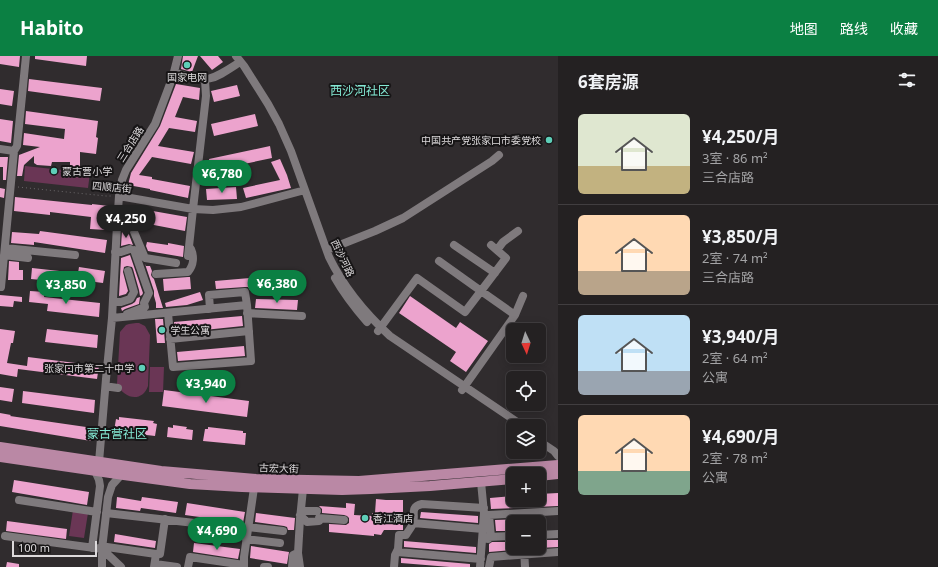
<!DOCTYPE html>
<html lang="zh">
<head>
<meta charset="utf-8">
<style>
  :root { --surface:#242122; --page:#2c292a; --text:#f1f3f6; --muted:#a3a3a5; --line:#413e40; --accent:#0b8043 }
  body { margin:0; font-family:"Noto Sans","Noto Sans SC",sans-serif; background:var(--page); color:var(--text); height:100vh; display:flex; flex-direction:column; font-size:15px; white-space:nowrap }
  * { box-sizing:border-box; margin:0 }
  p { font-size:13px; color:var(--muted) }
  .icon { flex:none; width:22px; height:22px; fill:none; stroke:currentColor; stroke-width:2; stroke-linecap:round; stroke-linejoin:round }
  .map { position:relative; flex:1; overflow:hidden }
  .sheet { display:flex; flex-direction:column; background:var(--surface); width:380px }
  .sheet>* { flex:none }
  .needle { width:26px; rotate:176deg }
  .tools { position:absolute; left:506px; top:267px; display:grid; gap:8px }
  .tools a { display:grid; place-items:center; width:40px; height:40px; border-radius:6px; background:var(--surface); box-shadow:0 2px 10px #0003,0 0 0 1px var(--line); font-size:20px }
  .scale { position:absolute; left:12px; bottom:10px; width:85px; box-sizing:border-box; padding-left:4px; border:2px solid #dddadc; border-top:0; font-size:11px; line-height:14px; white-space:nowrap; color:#dddadc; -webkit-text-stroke:3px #171516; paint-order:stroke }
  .price { position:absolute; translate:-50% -34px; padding:0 9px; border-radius:14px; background:var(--accent); color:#fff; font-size:13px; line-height:26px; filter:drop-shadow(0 1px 2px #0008) }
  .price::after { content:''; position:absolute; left:50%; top:24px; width:12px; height:9px; margin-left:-6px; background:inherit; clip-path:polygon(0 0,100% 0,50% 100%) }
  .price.on { background:#222; color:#fff }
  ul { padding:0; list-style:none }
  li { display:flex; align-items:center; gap:12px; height:100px; padding:0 20px }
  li+li { border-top:1px solid var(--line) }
  li span { display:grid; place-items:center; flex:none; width:112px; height:80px; border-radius:6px; color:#555 }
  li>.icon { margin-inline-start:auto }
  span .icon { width:48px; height:48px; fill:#fffc; stroke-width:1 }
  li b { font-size:17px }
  h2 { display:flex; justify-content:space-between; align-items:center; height:48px; padding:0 20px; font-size:17px }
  header { display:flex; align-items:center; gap:24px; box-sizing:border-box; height:56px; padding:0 20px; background:var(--accent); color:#fff }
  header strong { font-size:19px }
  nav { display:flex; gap:22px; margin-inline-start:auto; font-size:14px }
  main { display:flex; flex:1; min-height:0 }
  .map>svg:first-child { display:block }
  .green { fill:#6a3655 }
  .building { fill:#eca3cd }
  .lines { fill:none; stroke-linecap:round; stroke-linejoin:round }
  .path { stroke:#6b686a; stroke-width:1; stroke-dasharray:1 3; stroke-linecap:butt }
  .minor { stroke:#7f7a7d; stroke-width:8 }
  .major { stroke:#ba88a5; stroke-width:10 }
  .poi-dot { fill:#5eceb8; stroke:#171516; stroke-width:1.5 }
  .labels { text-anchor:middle; stroke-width:4; stroke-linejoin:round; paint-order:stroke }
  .poi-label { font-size:10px; fill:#dddadc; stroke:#171516; text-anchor:start }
  .street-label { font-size:10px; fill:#dddadc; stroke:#171516 }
  .quarter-label { font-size:12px; fill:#84e9d4; stroke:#171516 }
</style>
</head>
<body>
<header>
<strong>Habito</strong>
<nav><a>地图</a><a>路线</a><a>收藏</a></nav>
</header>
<main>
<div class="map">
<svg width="558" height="511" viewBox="0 0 558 511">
  <rect width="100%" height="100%" fill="#302c2e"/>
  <path class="green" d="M 25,110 L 90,117 L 88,132 L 24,125 Z
    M 136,267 L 139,267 L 145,270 L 150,279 L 148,330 C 142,347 124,343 117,328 L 120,276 L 126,269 L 129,268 Z
    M 150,311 L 164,311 L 163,336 L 149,336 Z
    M 73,454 L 88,457 L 84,482 L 69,480 Z"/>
  <path class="building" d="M 0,0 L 20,0 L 19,11 L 0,8 Z
    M 35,0 L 87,0 L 86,10 L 35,3 Z
    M 183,0 L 198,0 L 192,16 L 181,13 Z
    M 200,0 L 218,0 L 223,6 L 212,14 Z
    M 29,23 L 102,32 L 100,45 L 28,35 Z
    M 176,28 L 200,32 L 199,44 L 183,41 L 175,61 L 197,65 L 195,76 L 169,72 L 158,90 L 194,96 L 191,108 L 152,101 L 139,119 L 152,121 L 152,123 L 190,130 L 188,142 L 150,134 L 150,133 L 128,129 L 131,117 L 160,70 Z
    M 237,29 L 240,40 L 214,46 L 211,35 Z
    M 0,33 L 14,35 L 12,50 L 0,48 Z
    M 26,55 L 98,65 L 96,81 L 98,82 L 96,98 L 80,96 L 80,115 L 70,114 L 70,106 L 52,106 L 51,110 L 37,109 L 34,107 L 34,100 L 24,109 L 22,120 L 17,120 L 19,99 L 40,91 L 23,89 L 24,77 L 64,83 L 65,73 L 25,68 Z
    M 255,58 L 258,70 L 214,80 L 211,68 Z
    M 0,63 L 13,65 L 11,87 L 0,85 Z
    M 270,90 L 272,102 L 211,115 L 209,103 Z
    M 0,101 L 8,101 L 6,124 L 3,124 L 3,111 L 0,111 Z
    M 280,103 L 287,119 L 291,132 L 246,142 L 243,132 L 280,124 L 271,106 Z
    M 236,131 L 237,143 L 207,144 L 206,133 Z
    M 0,132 L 5,133 L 4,142 L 0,141 Z
    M 15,141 L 92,149 L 92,148 L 109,150 L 106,174 L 90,173 L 91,161 L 50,156 L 50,159 L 14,155 Z
    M 130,151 L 187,161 L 185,175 L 128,164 Z
    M 40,175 L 107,184 L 105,197 L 34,186 L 34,189 L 11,187 L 12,176 L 39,178 Z
    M 122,175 L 128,176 L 133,189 L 129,188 L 121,190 Z
    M 147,186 L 168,189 L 168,187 L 184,190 L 183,201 L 148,195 L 146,190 Z
    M 130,199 L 143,237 L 142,239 L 140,240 L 139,234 L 133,213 L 132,211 L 127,210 L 124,211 L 123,216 L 128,235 L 126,238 L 119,240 L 121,202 Z
    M 9,205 L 19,206 L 19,214 L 23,214 L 23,224 L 8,224 Z
    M 145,208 L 146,210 L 150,210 L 152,215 L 151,219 L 152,221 L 154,223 L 163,252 L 156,252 L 156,247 L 154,240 L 154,235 Z
    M 79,211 L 105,215 L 103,227 L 72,223 L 71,227 L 31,223 L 32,212 L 78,217 Z
    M 188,221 L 190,221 L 191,233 L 164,235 L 163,223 Z
    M 250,222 L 251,234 L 250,234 L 248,231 L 245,231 L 216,233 L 215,225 Z
    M 30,235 L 45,236 L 44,241 L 100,247 L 99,261 L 47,255 L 48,248 L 29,246 Z
    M 200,236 L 203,244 L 187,249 L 166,251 L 165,247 Z
    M 0,239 L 22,241 L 22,246 L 14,245 L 13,251 L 0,250 Z
    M 410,240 L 456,272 L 460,266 L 488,285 L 466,316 L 450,305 L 456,296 L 399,257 Z
    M 140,241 L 139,248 L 125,253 L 122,255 L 121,252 L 132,248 L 135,246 L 137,242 Z
    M 256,243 L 298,244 L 297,254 L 255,252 Z
    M 242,260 L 243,270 L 175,277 L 174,266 Z
    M 155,263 L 163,263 L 165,287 L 157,287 Z
    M 0,273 L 15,275 L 13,287 L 11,287 L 7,307 L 27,310 L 28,301 L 99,310 L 97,323 L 18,313 L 17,321 L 0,318 Z
    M 47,273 L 98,279 L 97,292 L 45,286 Z
    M 244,290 L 245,300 L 178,305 L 177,296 Z
    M 0,331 L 14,333 L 12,346 L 0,344 Z
    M 164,334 L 249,345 L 247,361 L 162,350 Z
    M 23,335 L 95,344 L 94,357 L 22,347 Z
    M 0,357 L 11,359 L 10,360 L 93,372 L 91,385 L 0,370 Z
    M 119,361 L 154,365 L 153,367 L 157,368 L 155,380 L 114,375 L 116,363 L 119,364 Z
    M 173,369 L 187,371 L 186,373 L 193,374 L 192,384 L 167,381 L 168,371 L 173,372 Z
    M 208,371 L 243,375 L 243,377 L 246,377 L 245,389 L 203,385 L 205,373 L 208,373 Z
    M 14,424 L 89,436 L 87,449 L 12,436 Z
    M 558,437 L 558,450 L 491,453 L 490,442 L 513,440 L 513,444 L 539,444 L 539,438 Z
    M 117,441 L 141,445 L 142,441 L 178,446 L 176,457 L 141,452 L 140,455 L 116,452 Z
    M 376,443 L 386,444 L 403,444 L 403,474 L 384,474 L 381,479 L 374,478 L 374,480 L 329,476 L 329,468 L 346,469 L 349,467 L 349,462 L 347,460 L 344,459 L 322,457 L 322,453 L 319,450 L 346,452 L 346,447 L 355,448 L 354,459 L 372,460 L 372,457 L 375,457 Z
    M 187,447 L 245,456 L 243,467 L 185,459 Z
    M 421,456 L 478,460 L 478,467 L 420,462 Z
    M 256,457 L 295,462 L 294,474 L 288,474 L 287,471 L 284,470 L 255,466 Z
    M 519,463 L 519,466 L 513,466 L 513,475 L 496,475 L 495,464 Z
    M 7,465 L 67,473 L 66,483 L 6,475 Z
    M 115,478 L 156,485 L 155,492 L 114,486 Z
    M 539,484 L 558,484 L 558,491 L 539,492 Z
    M 404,485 L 476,491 L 476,497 L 404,491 Z
    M 492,486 L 513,486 L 513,494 L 489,496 L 489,488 Z
    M 194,487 L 240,493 L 238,503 L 193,496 Z
    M 251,490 L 289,496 L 287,508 L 250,502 Z
    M 401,502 L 470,508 L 470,511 L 450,511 L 401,507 Z
    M 7,506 L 19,508 L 19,511 L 6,511 Z"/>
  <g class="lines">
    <path class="path" d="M 18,131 L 106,140 L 113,140"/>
    <path class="minor" d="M 236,0 L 244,10 L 268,48 L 279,68 L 291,95 L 329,201 C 344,232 365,257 390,280 L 523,370
      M 180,18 C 207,28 214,23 237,8
      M 0,93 L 14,95 L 1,231 L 0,231
      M 14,95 L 17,90 L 26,0
      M 119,140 L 193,153 L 213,154 L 241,151 L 305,134
      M 117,169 L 132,171 L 145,202 L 176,207
      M 454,189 L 495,217
      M 5,192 L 75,199
      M 327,194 L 375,175 L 403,162 L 492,105 L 499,99
      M 497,194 L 503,186 L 518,175
      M 115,196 L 121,196 L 130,193
      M 4,199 L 28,202
      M 188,200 L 193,153 L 206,40 L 205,24
      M 439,205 L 481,235 L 506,202 L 491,189
      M 156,218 L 188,216 C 194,209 194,200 191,193
      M 335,222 C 344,238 355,252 367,266
      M 113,246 L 121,246 L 130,243 L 134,236 L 128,215
      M 210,253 L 209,239 L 245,236 L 247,249
      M 247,257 L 302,260
      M 127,258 L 145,251 L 144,247 L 149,237 L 134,194
      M 515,259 L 523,240
      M 112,262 L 247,249 L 251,305 L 173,311 L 168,257
      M 378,275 L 417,222 L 465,256 L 481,235 L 515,259 L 462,334
      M 170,283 L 249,275
      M 111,331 L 118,332
      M 539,385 L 554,395 L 558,400
      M 99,406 L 106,323 L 112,262 L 117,169 L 119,140 L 122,124 L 126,114 L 155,68 L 173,20 L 178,0
      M 19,444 L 97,456
      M 301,455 L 317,455
      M 106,457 L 248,473
      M 300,459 L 307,466 L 319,465 L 319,462 L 344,464
      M 413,467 L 483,473
      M 248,471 L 283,475
      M 539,479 L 558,478
      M 5,480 L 102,493 L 107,491 L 156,498 L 154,511
      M 491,481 L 489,459 L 558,455
      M 246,483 L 280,487
      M 488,483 L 488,481 L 513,480
      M 92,492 L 100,430 L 99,424 L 95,415
      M 524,492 L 525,511
      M 102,493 L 121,511
      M 397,496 L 481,503
      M 298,497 L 300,511
      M 156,498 L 160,498 L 165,463
      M 155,508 L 177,511
      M 102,511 L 102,493 L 108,441 L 112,429 L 121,419
      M 188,511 L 190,501 L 244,509
      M 244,511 L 244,501 L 254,432
      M 264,511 L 268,511
      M 292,511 L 293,499 L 295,498 L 298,497 L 300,463 L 303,433
      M 394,511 L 395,499 L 398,493 L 399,479 L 406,479 C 408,475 412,471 413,467 C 416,459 409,451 422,448 L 484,452
      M 480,511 L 484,457 L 481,426
      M 489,511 L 491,501 L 558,496"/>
    <path class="major" d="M 0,391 L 161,415 L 256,423 L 359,425 L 558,409
      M 0,401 L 124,419 L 190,428 L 242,431 L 342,434 L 371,433 L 430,430 L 513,423
      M 539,420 L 558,418"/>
  </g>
  <g class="poi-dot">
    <circle cx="187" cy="9" r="4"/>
    <circle cx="549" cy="84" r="4"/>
    <circle cx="54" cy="115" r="4"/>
    <circle cx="162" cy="274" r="4"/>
    <circle cx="142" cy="312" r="4"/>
    <circle cx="365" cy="462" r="4"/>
  </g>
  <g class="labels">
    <g class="poi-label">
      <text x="187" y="25" text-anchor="middle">国家电网</text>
      <text x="541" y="88" text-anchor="end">中国共产党张家口市委党校</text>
      <text x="62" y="119">蒙古营小学</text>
      <text x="170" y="278">学生公寓</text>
      <text x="134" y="316" text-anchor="end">张家口市第二十中学</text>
      <text x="373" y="466">香江酒店</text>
    </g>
    <g class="street-label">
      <text transform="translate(130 88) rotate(-58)" y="4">三合店路</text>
      <text transform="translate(112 131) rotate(5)" y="4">四顺店街</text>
      <text transform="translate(343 202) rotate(64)" y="4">西沙河路</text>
      <text transform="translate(279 412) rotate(2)" y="4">古宏大街</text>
    </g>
    <g class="quarter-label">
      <text x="360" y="39">西沙河社区</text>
      <text x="117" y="382">蒙古营社区</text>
    </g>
  </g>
</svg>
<div class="tools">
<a><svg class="needle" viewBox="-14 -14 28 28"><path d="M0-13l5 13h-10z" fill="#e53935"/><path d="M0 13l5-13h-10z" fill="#a3a3a5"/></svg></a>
<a><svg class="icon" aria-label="locate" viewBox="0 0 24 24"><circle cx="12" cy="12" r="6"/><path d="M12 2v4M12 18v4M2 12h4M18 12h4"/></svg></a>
<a><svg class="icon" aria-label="layers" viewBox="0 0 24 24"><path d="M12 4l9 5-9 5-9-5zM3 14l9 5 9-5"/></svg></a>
<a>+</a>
<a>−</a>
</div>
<div class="scale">100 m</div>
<b class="price" style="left:222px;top:138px">¥6,780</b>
<b class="price on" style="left:126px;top:183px">¥4,250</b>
<b class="price" style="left:277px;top:248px">¥6,380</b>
<b class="price" style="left:66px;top:249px">¥3,850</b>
<b class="price" style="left:206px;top:348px">¥3,940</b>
<b class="price" style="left:217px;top:495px">¥4,690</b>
</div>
<section class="sheet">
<h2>6套房源<svg class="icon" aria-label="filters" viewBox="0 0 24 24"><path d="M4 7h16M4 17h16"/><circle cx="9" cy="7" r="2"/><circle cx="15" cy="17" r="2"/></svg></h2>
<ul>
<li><span style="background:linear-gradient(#dfe7d0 65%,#c2b280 0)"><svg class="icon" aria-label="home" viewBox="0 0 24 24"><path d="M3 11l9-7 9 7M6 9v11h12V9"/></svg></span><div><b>¥4,250/月</b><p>3室 · 86 m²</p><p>三合店路</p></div></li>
<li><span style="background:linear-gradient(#ffd9b3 70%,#b9a48a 0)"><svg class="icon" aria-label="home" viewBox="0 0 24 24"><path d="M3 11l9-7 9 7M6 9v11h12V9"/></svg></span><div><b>¥3,850/月</b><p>2室 · 74 m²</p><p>三合店路</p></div></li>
<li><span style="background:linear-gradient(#bfe0f5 70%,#9aa5b1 0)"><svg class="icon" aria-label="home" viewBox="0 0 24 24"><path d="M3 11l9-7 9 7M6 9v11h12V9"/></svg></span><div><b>¥3,940/月</b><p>2室 · 64 m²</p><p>公寓</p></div></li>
<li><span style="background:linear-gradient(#ffd9b3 70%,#7fa58c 0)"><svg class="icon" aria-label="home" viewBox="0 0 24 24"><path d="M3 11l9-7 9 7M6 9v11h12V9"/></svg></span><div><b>¥4,690/月</b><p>2室 · 78 m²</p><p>公寓</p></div></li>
</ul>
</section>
</main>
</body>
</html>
